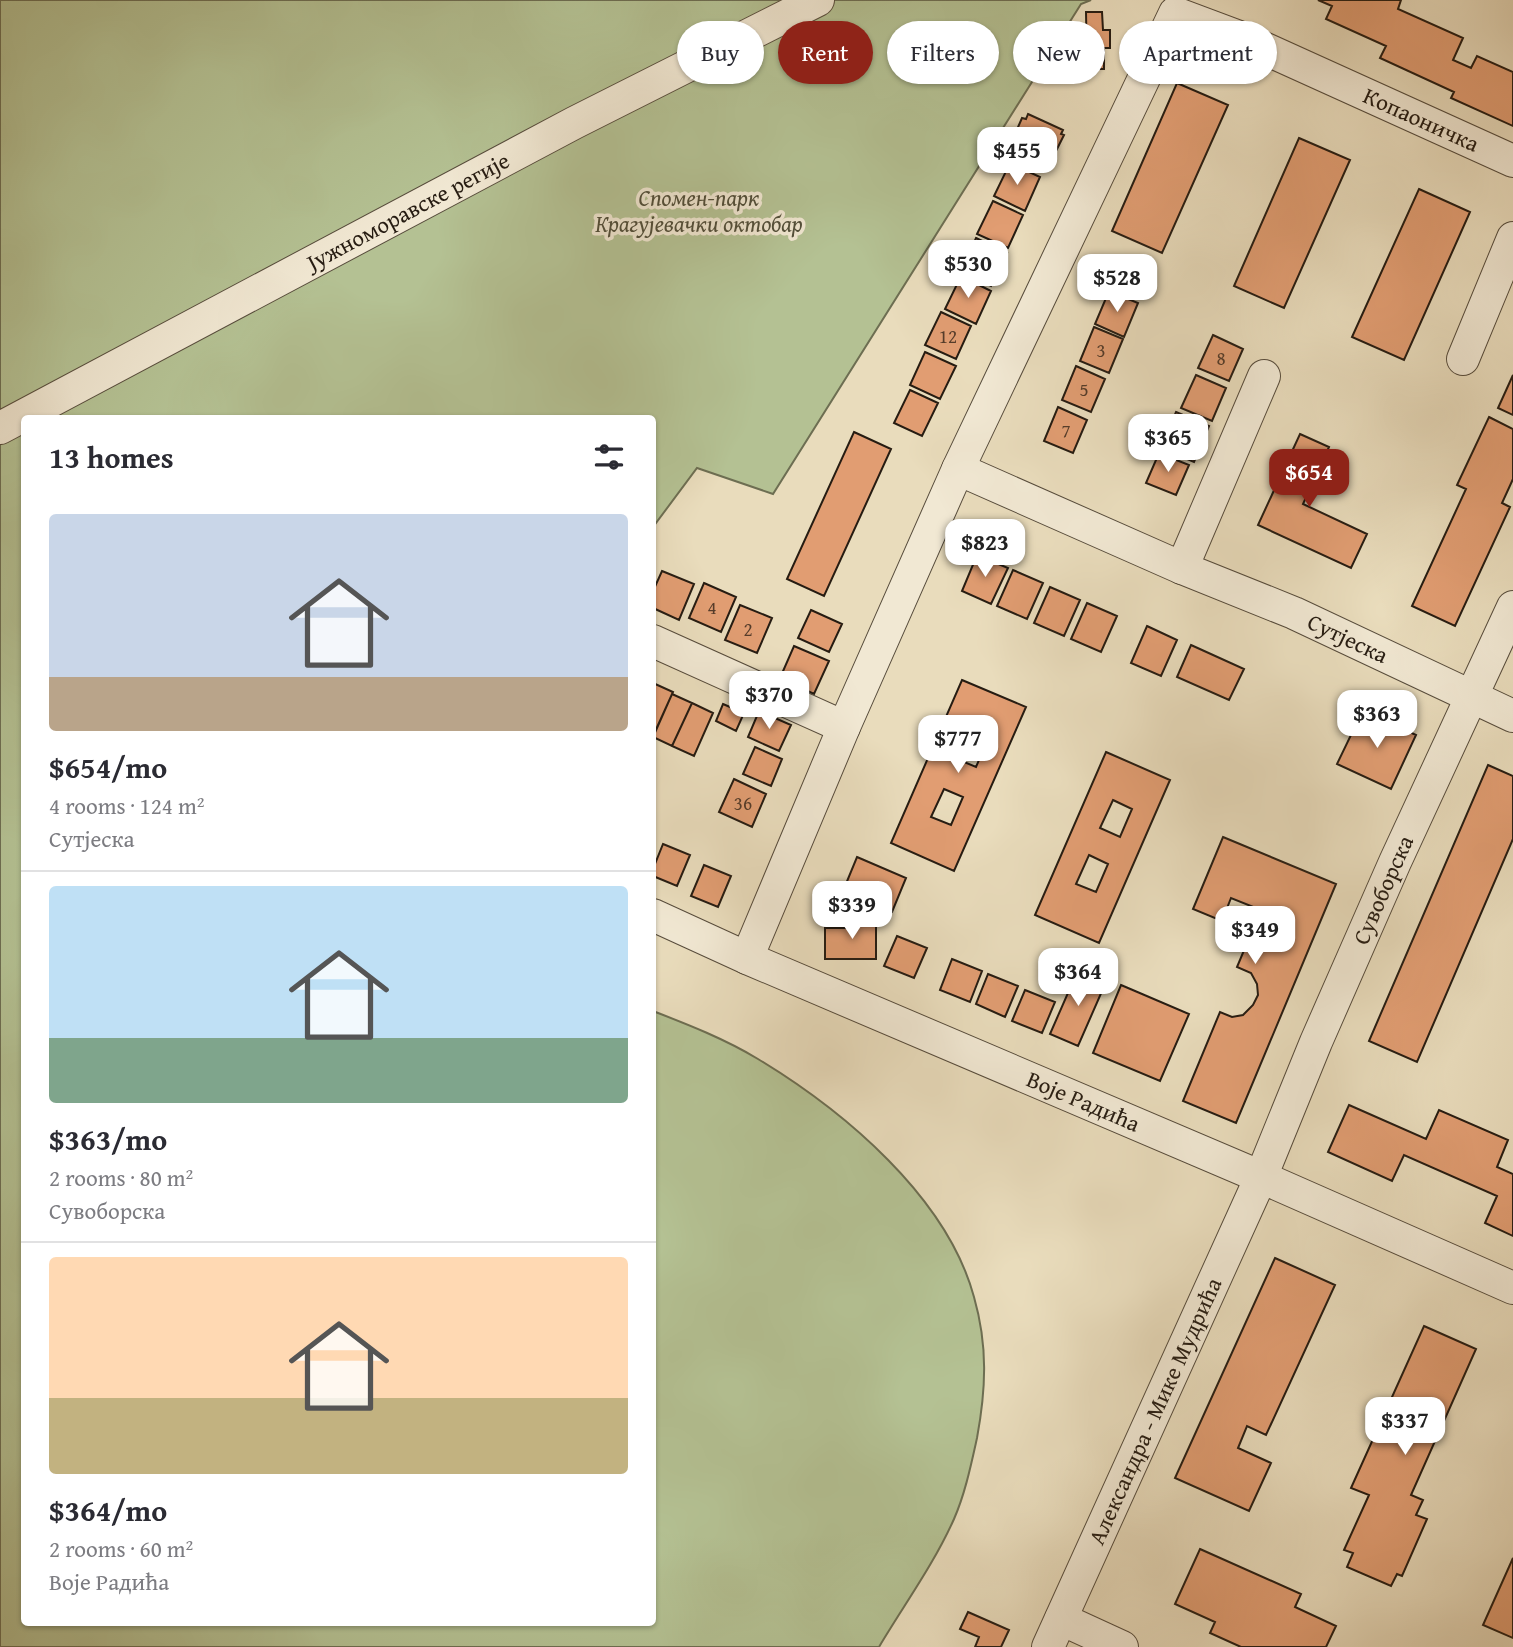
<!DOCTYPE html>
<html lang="en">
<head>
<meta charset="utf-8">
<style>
  :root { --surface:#fff; --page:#f2f2f3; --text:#2b2b33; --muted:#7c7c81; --line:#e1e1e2; --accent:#8f2418 }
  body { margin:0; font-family:"Gentium Book Plus",serif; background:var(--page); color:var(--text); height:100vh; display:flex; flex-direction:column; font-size:26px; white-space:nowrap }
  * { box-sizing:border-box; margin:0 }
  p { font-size:23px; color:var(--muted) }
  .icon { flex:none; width:38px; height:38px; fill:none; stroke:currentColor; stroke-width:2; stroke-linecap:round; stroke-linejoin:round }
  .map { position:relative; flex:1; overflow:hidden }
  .sheet { position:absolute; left:21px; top:415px; width:635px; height:1211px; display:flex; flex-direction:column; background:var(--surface); border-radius:7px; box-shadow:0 2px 5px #0004 }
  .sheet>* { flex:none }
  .hud { position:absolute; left:677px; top:21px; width:665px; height:63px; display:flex; gap:14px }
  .price { position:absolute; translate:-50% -60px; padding:0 16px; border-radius:14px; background:#fff; color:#222; font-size:23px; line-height:46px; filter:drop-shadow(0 2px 4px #0008) }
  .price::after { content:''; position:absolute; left:50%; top:42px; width:21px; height:16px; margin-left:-10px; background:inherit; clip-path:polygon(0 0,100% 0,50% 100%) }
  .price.selected { background:var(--accent); color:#fff }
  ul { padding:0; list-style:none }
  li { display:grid; align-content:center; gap:14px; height:371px; padding:0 28px }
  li+li { border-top:2px solid var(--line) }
  li span { display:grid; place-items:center; height:217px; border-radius:7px; color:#555 }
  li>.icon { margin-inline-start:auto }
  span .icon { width:126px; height:126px; fill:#fffc; stroke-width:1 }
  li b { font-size:30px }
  h2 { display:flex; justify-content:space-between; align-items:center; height:84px; padding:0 28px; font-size:30px }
  .tag { padding:0 24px; border-radius:32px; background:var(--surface); box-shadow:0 2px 5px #0004; font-size:24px; line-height:63px }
  .tag.selected { background:var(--accent); color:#fff }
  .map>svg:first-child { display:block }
  .green { fill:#b4c193; stroke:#6d6e52; stroke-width:2 }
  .building { fill:#e19d72; stroke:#261c12; stroke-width:2; fill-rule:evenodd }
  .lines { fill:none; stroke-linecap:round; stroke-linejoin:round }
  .minor-casing { stroke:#574c3c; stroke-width:34 }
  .minor { stroke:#f1e8d3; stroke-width:32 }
  .labels { text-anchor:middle; stroke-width:7; stroke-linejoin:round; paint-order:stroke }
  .number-label { font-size:19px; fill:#553c2a }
  .street-label { font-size:23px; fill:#261c12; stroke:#f1e8d3 }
  .park-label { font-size:23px; font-style:italic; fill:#514e39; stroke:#f1e8d3 }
</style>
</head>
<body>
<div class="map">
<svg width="1513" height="1647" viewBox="0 0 1513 1647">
  <rect width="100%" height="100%" fill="#e9dcbc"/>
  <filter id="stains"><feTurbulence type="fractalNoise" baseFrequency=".00286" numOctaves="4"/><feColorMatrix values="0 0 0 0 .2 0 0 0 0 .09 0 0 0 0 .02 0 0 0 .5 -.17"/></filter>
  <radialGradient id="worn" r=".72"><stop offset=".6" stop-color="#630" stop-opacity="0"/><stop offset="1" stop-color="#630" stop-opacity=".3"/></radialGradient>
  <path class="green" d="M 0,0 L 1091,0 L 1081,4 L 773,494 L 697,468 L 653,527 L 653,418 L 24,418 L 24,1622 L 653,1622 L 653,1011 C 689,1025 725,1039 758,1059 C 844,1111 947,1197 974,1297 C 988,1346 986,1389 977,1438 C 971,1465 965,1494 954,1519 C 934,1564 904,1605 879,1647 L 0,1647 Z"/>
  <path class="building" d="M 1318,0 L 1401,0 L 1398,9 L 1463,38 L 1453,60 L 1471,68 L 1477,56 L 1513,72 L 1513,126 L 1451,98 L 1454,92 L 1380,58 L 1386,46 L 1326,19 L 1332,6 Z
    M 1086,12 L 1102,12 L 1103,30 L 1110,30 L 1110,48 L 1104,48 L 1104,69 L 1087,69 Z
    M 1177,83 L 1228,105 L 1162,253 L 1112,231 Z
    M 1028,114 L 1063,130 L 1061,134 L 1064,135 L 1055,153 L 1052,152 L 1045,168 L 1026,159 L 1028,156 L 1012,149 L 1015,143 L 1012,141 L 1022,118 L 1026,119 Z
    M 1299,138 L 1350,160 L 1284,308 L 1234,286 Z
    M 1010,163 L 1040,177 L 1025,211 L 994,196 Z
    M 1419,189 L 1470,212 L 1404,360 L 1352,337 Z
    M 993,201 L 1023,215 L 1008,248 L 977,234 Z
    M 976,238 L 1007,253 L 991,286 L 961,272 Z
    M 961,276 L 991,291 L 976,324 L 945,309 Z
    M 1109,291 L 1138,303 L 1124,337 L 1095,324 Z
    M 941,312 L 971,326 L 956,359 L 925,345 Z
    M 1094,327 L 1123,339 L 1109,373 L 1080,361 Z
    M 1213,335 L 1243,349 L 1229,381 L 1198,368 Z
    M 925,352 L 956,366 L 940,399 L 910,385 Z
    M 1076,366 L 1105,379 L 1091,412 L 1062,400 Z
    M 1196,375 L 1226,388 L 1212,421 L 1181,408 Z
    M 1513,375 L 1513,415 L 1498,408 Z
    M 910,390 L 938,403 L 922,436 L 894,423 Z
    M 1058,407 L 1087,420 L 1073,453 L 1044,441 Z
    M 1176,412 L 1209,426 L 1194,462 L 1161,448 Z
    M 1489,417 L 1513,429 L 1513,479 L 1502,503 L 1510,507 L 1455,626 L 1412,606 L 1466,489 L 1457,485 Z
    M 854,432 L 891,449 L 824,596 L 787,579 Z
    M 1300,434 L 1329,447 L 1303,504 L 1367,534 L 1351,568 L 1258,525 Z
    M 1159,453 L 1189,465 L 1176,495 L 1146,483 Z
    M 977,555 L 1008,568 L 991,604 L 962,591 Z
    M 1013,570 L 1043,583 L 1027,619 L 997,606 Z
    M 662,571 L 694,584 L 679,620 L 653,608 L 653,591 Z
    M 704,583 L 736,597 L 721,632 L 689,618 Z
    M 1050,587 L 1080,600 L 1064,636 L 1034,623 Z
    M 1087,603 L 1117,616 L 1101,652 L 1071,639 Z
    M 740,605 L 772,618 L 757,653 L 725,640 Z
    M 811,610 L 842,624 L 829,652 L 798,638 Z
    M 1147,626 L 1177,640 L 1161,676 L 1131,663 Z
    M 1191,645 L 1244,669 L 1229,700 L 1177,677 Z
    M 794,646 L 829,661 L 814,694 L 780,678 Z
    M 962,680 L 1026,707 L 954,871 L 891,843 ZM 969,731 L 988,739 L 976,767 L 957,759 ZM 944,789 L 963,797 L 951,825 L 931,817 Z
    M 653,683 L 673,692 L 654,734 L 653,733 Z
    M 672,694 L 692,703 L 672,746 L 653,737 Z
    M 692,703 L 713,713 L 694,756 L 672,746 Z
    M 723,704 L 744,713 L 736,731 L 716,721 Z
    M 1363,710 L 1416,735 L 1391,789 L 1337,764 Z
    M 759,711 L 791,725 L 779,751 L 748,737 Z
    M 755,747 L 782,759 L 771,786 L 743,774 Z
    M 1106,752 L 1170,780 L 1099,943 L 1035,915 ZM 1113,800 L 1132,809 L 1120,837 L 1100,828 ZM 1089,855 L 1108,864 L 1096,892 L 1076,884 Z
    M 1488,765 L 1513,776 L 1513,839 L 1417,1062 L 1369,1041 Z
    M 734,779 L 766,794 L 752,827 L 719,812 Z
    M 1223,837 L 1336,884 L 1236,1123 L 1183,1101 L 1220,1012 L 1232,1017 L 1243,1015 L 1253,1005 L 1258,995 L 1257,984 L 1251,973 L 1237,967 L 1261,910 L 1231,898 L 1222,921 L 1193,909 Z
    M 663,844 L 690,855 L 677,886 L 653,876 L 653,869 Z
    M 857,857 L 906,878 L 892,912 L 843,891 Z
    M 704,865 L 731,876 L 718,907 L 691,896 Z
    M 826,892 L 844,900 L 834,922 L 817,914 Z
    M 855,919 L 876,919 L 876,959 L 825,959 L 825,928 L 855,928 Z
    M 897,936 L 927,948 L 914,978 L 884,966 Z
    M 952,959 L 982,971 L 970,1002 L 940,990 Z
    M 1078,970 L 1106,982 L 1078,1046 L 1050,1034 Z
    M 988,974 L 1018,986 L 1005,1017 L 976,1004 Z
    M 1121,985 L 1189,1014 L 1160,1081 L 1093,1053 Z
    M 1025,990 L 1055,1002 L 1042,1033 L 1012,1021 Z
    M 1349,1105 L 1426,1139 L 1439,1110 L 1508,1140 L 1497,1167 L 1513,1174 L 1513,1236 L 1485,1223 L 1497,1196 L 1404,1155 L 1392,1181 L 1328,1152 Z
    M 1275,1258 L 1335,1285 L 1266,1435 L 1247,1426 L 1238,1448 L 1271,1463 L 1249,1511 L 1175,1478 Z
    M 1424,1326 L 1476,1349 L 1411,1495 L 1423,1500 L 1416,1515 L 1427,1519 L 1402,1576 L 1397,1574 L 1391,1586 L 1347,1567 L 1353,1553 L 1344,1550 L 1369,1495 L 1351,1488 Z
    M 1200,1549 L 1301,1594 L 1295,1607 L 1336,1626 L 1326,1647 L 1241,1647 L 1210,1633 L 1215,1622 L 1175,1604 Z
    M 1513,1558 L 1513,1638 L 1483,1625 Z
    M 968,1612 L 1009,1630 L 1001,1647 L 975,1647 L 979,1637 L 960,1629 Z"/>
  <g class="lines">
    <g class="minor-casing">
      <g id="minor">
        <path d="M 1463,359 L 1513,238"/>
        <path id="s1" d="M 0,428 L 574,123 L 818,0"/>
        <path id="s2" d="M 958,469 L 1182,568 L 1294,613 L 1513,716"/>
        <path d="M 1182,568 L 1264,376"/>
        <path d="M 653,641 L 844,727"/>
        <path id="s3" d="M 653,915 L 747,958 L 1261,1177 L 1513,1288"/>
        <path id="s4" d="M 747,958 L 844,727 L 958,469 L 1175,13 L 1239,37 L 1513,161"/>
        <path d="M 1061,1619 L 1122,1647"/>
        <path id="s5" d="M 1048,1647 L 1261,1177 L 1316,1042 L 1395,862 L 1513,607"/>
      </g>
    </g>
    <use href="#minor" class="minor"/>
  </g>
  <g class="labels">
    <g class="number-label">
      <text x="948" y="343">12</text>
      <text x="1101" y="357">3</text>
      <text x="1221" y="365">8</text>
      <text x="1084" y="396">5</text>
      <text x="1066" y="437">7</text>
      <text x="712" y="614">4</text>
      <text x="748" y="636">2</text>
      <text x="743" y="810">36</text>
    </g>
    <g class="street-label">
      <text dy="8" stroke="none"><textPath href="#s4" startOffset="1306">Копаоничка</textPath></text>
      <text dy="8" stroke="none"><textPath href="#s1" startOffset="462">Јужноморавске регије</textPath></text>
      <text dy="8" stroke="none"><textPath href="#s2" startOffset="425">Сутјеска</textPath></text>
      <text dy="8" stroke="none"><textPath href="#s5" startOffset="828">Сувоборска</textPath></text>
      <text dy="8" stroke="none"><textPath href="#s3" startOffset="469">Воје Радића</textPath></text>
      <text dy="8" stroke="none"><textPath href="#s5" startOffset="259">Александра - Мике Мудрића</textPath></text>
    </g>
    <g class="park-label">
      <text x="699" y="206">Спомен-парк<tspan x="699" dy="26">Крагујевачки октобар</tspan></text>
    </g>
  </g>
  <rect width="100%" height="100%" filter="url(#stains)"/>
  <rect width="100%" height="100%" fill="url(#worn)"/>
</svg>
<b class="price" style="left:1017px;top:187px">$455</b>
<b class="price" style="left:968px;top:300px">$530</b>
<b class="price" style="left:1117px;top:314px">$528</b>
<b class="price" style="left:1168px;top:474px">$365</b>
<b class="price selected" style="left:1309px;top:509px">$654</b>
<b class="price" style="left:985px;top:579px">$823</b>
<b class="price" style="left:769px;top:731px">$370</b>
<b class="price" style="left:1377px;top:750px">$363</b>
<b class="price" style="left:958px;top:775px">$777</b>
<b class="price" style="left:852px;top:941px">$339</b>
<b class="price" style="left:1255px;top:966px">$349</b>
<b class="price" style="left:1078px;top:1008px">$364</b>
<b class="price" style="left:1405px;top:1457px">$337</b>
<div class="hud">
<a class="tag">Buy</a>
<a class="tag selected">Rent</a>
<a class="tag">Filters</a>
<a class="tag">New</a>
<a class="tag">Apartment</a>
</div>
<section class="sheet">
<h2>13 homes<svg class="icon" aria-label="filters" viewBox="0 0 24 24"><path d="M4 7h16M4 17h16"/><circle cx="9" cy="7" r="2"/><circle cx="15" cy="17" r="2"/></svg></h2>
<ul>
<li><span style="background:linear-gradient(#c9d6e8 75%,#b9a48a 0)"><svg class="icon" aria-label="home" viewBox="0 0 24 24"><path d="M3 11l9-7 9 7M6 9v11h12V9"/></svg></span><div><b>$654/mo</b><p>4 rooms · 124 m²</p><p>Сутјеска</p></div></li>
<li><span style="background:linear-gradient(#bfe0f5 70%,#7fa58c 0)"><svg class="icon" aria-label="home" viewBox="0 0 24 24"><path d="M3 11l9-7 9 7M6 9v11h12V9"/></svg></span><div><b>$363/mo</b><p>2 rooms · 80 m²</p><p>Сувоборска</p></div></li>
<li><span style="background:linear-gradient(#ffd9b3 65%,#c2b280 0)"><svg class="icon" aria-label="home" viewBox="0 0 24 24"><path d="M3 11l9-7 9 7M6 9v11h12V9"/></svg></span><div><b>$364/mo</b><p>2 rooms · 60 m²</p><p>Воје Радића</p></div></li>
</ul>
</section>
</div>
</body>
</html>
